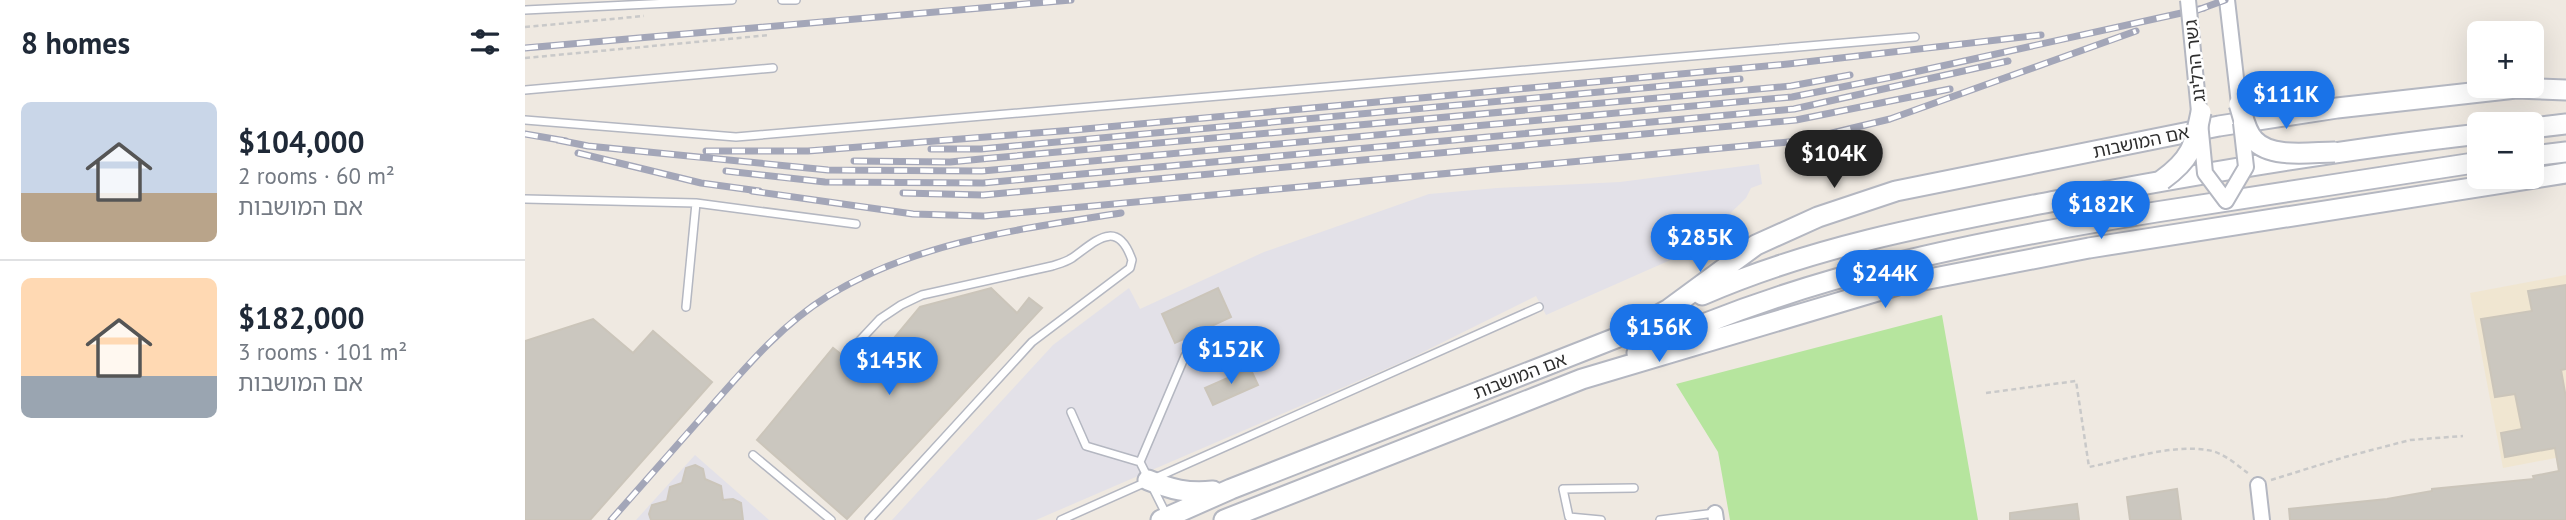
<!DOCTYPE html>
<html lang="en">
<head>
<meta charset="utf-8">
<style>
  :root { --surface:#fff; --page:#f6f6f7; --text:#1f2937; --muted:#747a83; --line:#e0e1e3; --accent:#1a73e8 }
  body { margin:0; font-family:"PT Sans","Noto Sans Hebrew",sans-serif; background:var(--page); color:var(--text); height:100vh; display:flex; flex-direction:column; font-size:26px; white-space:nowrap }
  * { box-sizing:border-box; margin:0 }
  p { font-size:23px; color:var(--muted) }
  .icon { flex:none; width:38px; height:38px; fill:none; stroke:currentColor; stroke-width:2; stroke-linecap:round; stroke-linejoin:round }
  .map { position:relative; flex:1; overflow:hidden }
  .panel { display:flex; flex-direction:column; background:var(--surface); width:525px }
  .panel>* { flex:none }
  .tools { position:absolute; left:1942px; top:21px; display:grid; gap:14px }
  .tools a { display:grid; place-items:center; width:77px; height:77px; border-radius:10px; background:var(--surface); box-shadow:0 7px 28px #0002; font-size:35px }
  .price { position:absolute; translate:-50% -60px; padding:0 16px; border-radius:24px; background:var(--accent); color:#fff; font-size:23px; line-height:46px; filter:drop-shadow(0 2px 4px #0008) }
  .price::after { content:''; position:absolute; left:50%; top:42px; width:21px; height:16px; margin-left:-10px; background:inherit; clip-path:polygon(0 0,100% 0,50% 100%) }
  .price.active { background:#222; color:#fff }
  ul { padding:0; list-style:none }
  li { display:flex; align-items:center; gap:21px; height:175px; padding:0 21px }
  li+li { border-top:2px solid var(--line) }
  li span { display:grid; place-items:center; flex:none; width:196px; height:140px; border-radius:10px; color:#555 }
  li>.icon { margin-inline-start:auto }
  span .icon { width:84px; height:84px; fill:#fffc; stroke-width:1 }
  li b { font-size:30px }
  h2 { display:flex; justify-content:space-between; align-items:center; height:84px; padding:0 21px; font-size:30px }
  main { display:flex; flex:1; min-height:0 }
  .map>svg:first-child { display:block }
  .industrial { fill:#e3e1e8 }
  .education { fill:#f0e6d1 }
  .green { fill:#b6e59e }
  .building { fill:#cbc7bf; stroke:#cbc5ba; stroke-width:2 }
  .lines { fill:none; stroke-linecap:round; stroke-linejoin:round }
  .lane-casing { stroke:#b4b7c1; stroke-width:10 }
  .street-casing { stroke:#b4b7c1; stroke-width:18 }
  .secondary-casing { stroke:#b4b7c1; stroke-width:23 }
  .path { stroke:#c9c9c9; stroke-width:2.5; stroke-dasharray:5 3.5; stroke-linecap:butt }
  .lane { stroke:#fff; stroke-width:7 }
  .street { stroke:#fff; stroke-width:14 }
  .secondary { stroke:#fff; stroke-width:19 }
  .rail-casing { stroke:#a3a6b8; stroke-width:7 }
  .rail { stroke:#fff; stroke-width:4.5; stroke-dasharray:13; stroke-linecap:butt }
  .street-bridge-casing { stroke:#b4b7c1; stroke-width:18; stroke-linecap:butt }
  .secondary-bridge-casing { stroke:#b4b7c1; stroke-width:23; stroke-linecap:butt }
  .street-bridge { stroke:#fff; stroke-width:14 }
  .secondary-bridge { stroke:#fff; stroke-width:19 }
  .labels { text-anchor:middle; stroke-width:5; stroke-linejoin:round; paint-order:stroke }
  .street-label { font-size:18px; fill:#2e2e2e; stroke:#fff }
</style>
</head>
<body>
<main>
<section class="panel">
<h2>8 homes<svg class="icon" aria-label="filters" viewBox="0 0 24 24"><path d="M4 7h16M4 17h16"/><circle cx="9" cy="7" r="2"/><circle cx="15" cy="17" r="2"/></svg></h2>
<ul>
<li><span style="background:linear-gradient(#c9d6e8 65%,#b9a48a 0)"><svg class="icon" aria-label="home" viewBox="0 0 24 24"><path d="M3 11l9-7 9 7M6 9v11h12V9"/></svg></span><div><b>$104,000</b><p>2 rooms · 60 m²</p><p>אם המושבות</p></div></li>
<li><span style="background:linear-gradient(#ffd9b3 70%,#9aa5b1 0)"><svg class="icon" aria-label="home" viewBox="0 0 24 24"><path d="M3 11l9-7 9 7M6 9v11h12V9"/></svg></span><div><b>$182,000</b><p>3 rooms · 101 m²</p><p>אם המושבות</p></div></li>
</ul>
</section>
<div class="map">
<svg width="2041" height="520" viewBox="0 0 2041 520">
  <rect width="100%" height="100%" fill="#efe9e1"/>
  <path class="industrial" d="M 1234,164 L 1237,184 L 1226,188 L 1221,198 L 1181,237 L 1150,258 L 1021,315 L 1011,296 L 884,359 L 511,520 L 367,520 L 528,345 L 604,288 L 615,309 L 739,252 L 904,194 L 972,188 L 1095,182 Z
    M 170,455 L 244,520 L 111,520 Z"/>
  <path class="education" d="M 2041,275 L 2041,456 L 1978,468 L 1945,293 Z"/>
  <path class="green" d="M 1417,315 L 1453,520 L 1205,520 L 1193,452 L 1151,384 Z"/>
  <path class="building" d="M 2041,285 L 2041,369 L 2036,370 L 2041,398 L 2041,520 L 1765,520 L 1764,509 L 1862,499 L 1907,491 L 1907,489 L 2009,479 L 2008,476 L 2034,471 L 2030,448 L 1980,457 L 1976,433 L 1997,429 L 1990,394 L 1970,397 L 1956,319 L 2007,311 L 2003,291 Z
    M 466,288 L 492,313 L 504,298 L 517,308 L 322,519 L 232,440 L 308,348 L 340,373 L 395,307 Z
    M 693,288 L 706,317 L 650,343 L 637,314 Z
    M 68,319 L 108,353 L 128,331 L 187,382 L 65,520 L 0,520 L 0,341 Z
    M 725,368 L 733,385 L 688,405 L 680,388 Z
    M 170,465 L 178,469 L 180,479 L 196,486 L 198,500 L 208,499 L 216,503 L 218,520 L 126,520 L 124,514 L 127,505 L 142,501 L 145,487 L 157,483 L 161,468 Z
    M 1652,489 L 1656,520 L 1605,520 L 1602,497 Z
    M 1552,504 L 1554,520 L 1485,520 L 1485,513 Z"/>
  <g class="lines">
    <g class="lane-casing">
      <path id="lane" d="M 257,0 L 271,0
        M 0,10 L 207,0
        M 0,90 L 248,68
        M 0,120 L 211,137 L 1390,37
        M 0,199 L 171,203 L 331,224
        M 161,307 L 171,203
        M 325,351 L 355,319 L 376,305 L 397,295 L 527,266 C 533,264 541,262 547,258 C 570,242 592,217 607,260 L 605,268 L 507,342 L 344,520
        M 546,412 L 561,446 L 615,462 L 642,516
        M 228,455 L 306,520
        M 615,462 L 660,356
        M 536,520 L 1014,307
        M 1076,520 L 1044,517 L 1038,489 L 1109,488
        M 1135,520 L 1190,513"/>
    </g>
    <g class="street-casing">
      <path id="street" d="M 1702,0 L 1714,104
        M 1733,485 L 1737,520
        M 1190,513 L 1191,520"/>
    </g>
    <g class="secondary-casing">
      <path id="secondary" d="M 2007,128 L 2041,124
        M 2007,156 L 2041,152
        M 1177,295 C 1289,246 1410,224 1530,201 C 1671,174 1812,150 1955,134
        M 1112,353 C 1276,275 1453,241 1631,212 C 1739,195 1847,179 1955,162
        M 623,480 C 645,489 663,494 688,491
        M 636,520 L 706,489 L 1091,338 L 1144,309 L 1231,245 L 1293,217 L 1371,191 L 1694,126 L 1812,108 L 1991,88 L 2041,90
        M 699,520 L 1057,379 L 1373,285 L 1564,248 L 2041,173"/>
    </g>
    <path class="path" d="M 0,27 L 119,16
      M 0,58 L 245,35
      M 1461,393 L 1551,381 L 1564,467 C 1599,460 1647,444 1682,450 C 1698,452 1712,465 1724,474
      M 1746,480 L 1820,457 L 1885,440 L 1938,436"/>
    <use href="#lane" class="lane"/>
    <use href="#street" class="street"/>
    <use href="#secondary" class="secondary"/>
    <g class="rail-casing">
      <path id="rail" d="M 1670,11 L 1700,0
        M 0,48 L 546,0
        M 0,134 L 41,141
        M 33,140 L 63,146 L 303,170 L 457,171 L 1267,97 L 1367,77 L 1679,8
        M 406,149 L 456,149 L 1215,79
        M 181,151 L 283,151 L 549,130 L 1263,64 L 1516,35
        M 53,153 L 176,183 L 234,191
        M 329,161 L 425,162 L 456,159 L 1266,86 L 1325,75
        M 201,171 L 300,182 L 458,183 L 1269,109 L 1483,61
        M 227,191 L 388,214 L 459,216 L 1274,141 L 1365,119 L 1611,31
        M 378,193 L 458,195 L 1271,120 L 1425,89
        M 86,520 C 119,483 151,446 184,409 C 220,368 256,325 303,296 C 391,242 496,229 596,213"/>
    </g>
    <use href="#rail" class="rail"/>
    <g class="street-bridge-casing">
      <path id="street-bridge" d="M 1663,0 L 1680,173 L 1701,201 L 1721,167 L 1716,123"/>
    </g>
    <g class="secondary-bridge-casing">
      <path id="secondary-bridge" d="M 1714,104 C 1718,115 1720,131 1729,140 C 1746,159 1786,152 1810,152
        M 1637,180 C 1666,159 1669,147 1676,112"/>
    </g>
    <use href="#street-bridge" class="street-bridge"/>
    <use href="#secondary-bridge" class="secondary-bridge"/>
  </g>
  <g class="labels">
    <g class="street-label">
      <text transform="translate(1670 61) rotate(-96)" y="6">גשר הרלינג</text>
      <text transform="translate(1616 142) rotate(-12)" y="6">אם המושבות</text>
      <text transform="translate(995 376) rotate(-21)" y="6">אם המושבות</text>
    </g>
  </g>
</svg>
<div class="tools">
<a>+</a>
<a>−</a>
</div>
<b class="price" style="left:1761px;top:131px">$111K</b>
<b class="price active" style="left:1309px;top:190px">$104K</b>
<b class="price" style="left:1576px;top:241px">$182K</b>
<b class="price" style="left:1175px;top:274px">$285K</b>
<b class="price" style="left:1360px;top:310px">$244K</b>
<b class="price" style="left:1134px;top:364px">$156K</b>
<b class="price" style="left:706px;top:386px">$152K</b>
<b class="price" style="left:364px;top:397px">$145K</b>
</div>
</main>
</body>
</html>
